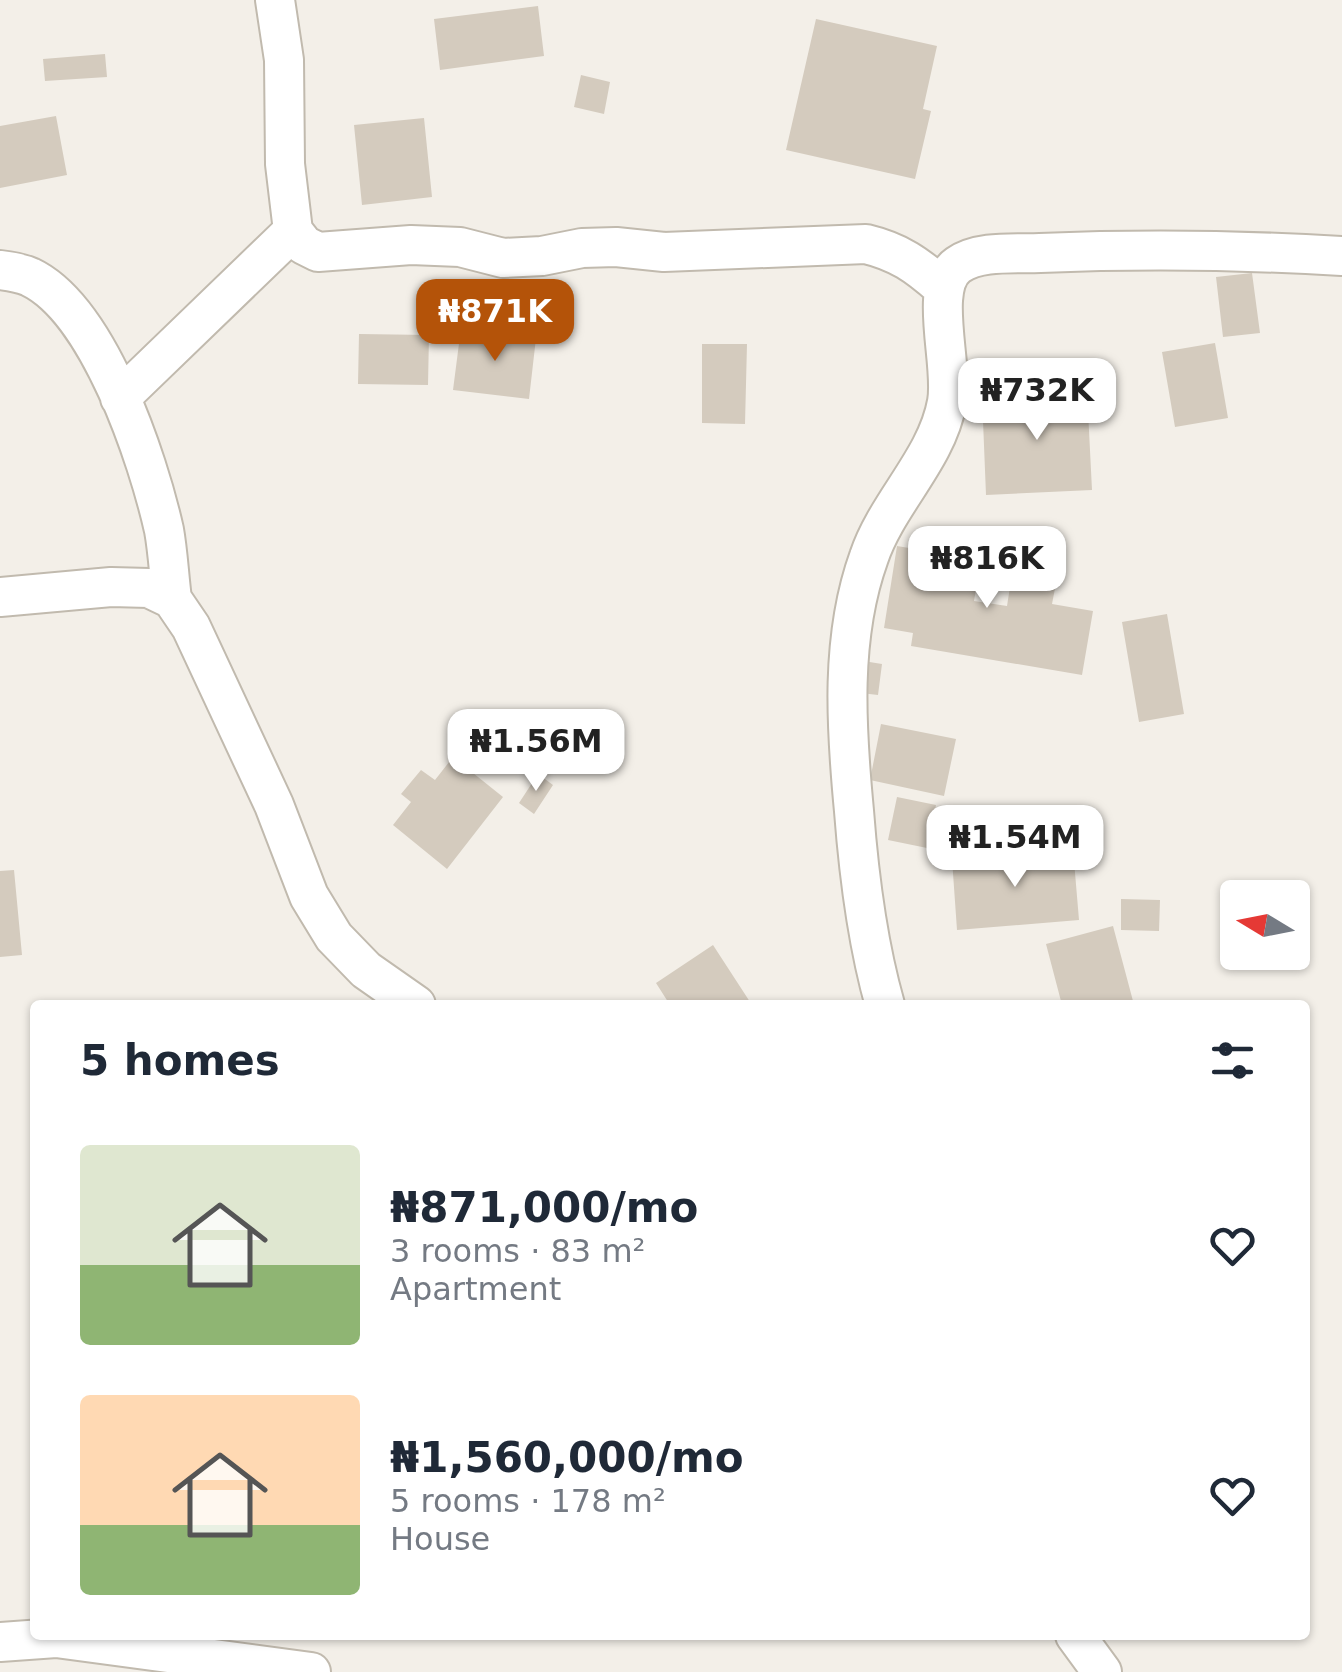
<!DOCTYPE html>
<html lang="en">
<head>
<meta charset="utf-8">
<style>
  :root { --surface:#fff; --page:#f2f2f3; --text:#1f2937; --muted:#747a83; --accent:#b45309 }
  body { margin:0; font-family:"DejaVu Sans",sans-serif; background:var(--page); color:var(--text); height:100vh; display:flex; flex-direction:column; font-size:38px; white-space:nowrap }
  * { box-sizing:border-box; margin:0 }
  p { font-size:32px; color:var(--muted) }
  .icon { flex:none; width:55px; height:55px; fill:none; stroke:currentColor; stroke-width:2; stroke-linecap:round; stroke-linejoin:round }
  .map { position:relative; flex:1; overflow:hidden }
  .panel { position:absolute; left:30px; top:1000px; width:1280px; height:640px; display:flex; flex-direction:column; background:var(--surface); border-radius:10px; box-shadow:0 2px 8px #0004 }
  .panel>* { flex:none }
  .needle { width:65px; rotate:280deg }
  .tools { position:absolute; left:1220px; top:880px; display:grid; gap:20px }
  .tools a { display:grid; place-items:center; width:90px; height:90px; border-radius:10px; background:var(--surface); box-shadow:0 2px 8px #0004; font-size:50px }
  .price { position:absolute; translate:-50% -85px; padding:0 22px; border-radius:20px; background:#fff; color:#222; font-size:32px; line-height:65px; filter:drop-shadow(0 2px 5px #0008) }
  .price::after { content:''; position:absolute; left:50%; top:60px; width:30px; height:22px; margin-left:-15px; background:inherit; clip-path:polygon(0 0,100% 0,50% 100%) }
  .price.active { background:var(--accent); color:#fff }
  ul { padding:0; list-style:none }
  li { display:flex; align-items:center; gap:30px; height:250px; padding:0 50px }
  li span { display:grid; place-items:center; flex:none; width:280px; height:200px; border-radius:10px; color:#555 }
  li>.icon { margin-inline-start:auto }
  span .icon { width:120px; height:120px; fill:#fffc; stroke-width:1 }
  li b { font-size:42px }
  h2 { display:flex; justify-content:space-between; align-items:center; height:120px; padding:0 50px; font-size:42px }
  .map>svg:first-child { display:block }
  .building { fill:#d4cbbe }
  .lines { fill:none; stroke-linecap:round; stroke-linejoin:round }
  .minor-casing { stroke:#c1baae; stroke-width:42 }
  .minor { stroke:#fff; stroke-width:38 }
</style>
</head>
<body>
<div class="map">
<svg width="1342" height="1672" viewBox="0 0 1342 1672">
  <rect width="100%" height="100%" fill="#f3efe8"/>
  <path class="building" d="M 538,6 L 544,56 L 440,70 L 434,19 Z
    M 816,19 L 937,46 L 923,109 L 931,111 L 915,179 L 786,150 Z
    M 105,54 L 107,77 L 45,81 L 43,59 Z
    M 581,75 L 610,82 L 604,114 L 574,107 Z
    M 56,116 L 67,175 L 0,188 L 0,126 Z
    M 424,118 L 432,197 L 362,205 L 354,125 Z
    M 1252,273 L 1260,333 L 1223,337 L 1216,277 Z
    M 461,328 L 536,338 L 529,399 L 453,390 Z
    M 359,334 L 429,335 L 428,385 L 358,384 Z
    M 1215,343 L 1228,418 L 1175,427 L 1162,352 Z
    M 702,344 L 747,344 L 745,424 L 702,423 Z
    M 1087,391 L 1092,490 L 986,495 L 982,396 Z
    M 897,546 L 981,560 L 974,601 L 1007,606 L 1016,549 L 1061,557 L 1052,604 L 1093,611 L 1082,675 L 911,646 L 913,633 L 884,628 Z
    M 1167,614 L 1184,714 L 1139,722 L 1122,622 Z
    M 857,660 L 882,664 L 878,695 L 852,692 Z
    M 881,724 L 956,739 L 944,796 L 870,780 Z
    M 453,757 L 503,797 L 447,869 L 393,825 L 411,802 L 401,794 L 421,770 L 435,780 Z
    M 538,774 L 553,785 L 534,814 L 519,803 Z
    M 897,797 L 936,805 L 927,848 L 888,840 Z
    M 1073,849 L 1079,920 L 957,930 L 952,859 Z
    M 14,870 L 22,955 L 0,957 L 0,871 Z
    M 1121,899 L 1160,900 L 1159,931 L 1121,930 Z
    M 1113,926 L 1133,1001 L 1118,1005 L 1062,1005 L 1046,944 Z
    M 713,945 L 752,1005 L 670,1005 L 656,983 Z"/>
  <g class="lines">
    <g class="minor-casing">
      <path id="minor" d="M 275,0 L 284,60 L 285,164 L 293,231 L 304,245 L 318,252 L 411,245 L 460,247 L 503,258 L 542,256 L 582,248 L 616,247 L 664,252 L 866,244 C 899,252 917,265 942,287
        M 0,270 C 9,271 21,273 30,277 C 99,310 148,459 164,530 C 168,552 169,576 172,599
        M 120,398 L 293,231
        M 0,597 L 111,587 L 149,588 L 172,599 L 191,627 L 274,805 L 309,896 L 334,937 L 366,970 L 416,1005
        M 885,1005 C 867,942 859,877 854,811 C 846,727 840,637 869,557 C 887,503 937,459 947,402 C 954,363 927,287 958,265 C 979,250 1015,254 1040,253 C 1140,249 1241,250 1342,256
        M 1075,1635 L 1102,1672
        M 0,1642 L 56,1638 L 311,1672"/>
    </g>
    <use href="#minor" class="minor"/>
  </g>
</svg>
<div class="tools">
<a><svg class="needle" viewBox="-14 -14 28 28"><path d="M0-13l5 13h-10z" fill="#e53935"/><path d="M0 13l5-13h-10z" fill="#747a83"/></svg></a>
</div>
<b class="price active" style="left:495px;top:364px">₦871K</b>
<b class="price" style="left:1037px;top:443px">₦732K</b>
<b class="price" style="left:987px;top:611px">₦816K</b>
<b class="price" style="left:536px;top:794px">₦1.56M</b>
<b class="price" style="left:1015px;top:890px">₦1.54M</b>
<section class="panel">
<h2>5 homes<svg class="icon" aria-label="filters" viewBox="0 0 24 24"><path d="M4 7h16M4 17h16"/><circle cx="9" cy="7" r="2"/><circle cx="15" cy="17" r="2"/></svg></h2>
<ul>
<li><span style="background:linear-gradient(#dfe7d0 60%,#8fb573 0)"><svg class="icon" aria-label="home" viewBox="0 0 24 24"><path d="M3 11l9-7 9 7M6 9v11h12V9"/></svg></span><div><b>₦871,000/mo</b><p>3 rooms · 83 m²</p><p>Apartment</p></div><svg class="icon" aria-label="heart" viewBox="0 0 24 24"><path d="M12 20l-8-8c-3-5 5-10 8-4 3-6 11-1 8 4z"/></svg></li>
<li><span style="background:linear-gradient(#ffd9b3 65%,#8fb573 0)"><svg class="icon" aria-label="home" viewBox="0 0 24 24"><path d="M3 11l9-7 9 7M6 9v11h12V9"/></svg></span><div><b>₦1,560,000/mo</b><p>5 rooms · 178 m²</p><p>House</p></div><svg class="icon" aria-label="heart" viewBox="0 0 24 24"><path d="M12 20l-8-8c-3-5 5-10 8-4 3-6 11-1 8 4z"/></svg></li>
</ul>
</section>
</div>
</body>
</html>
